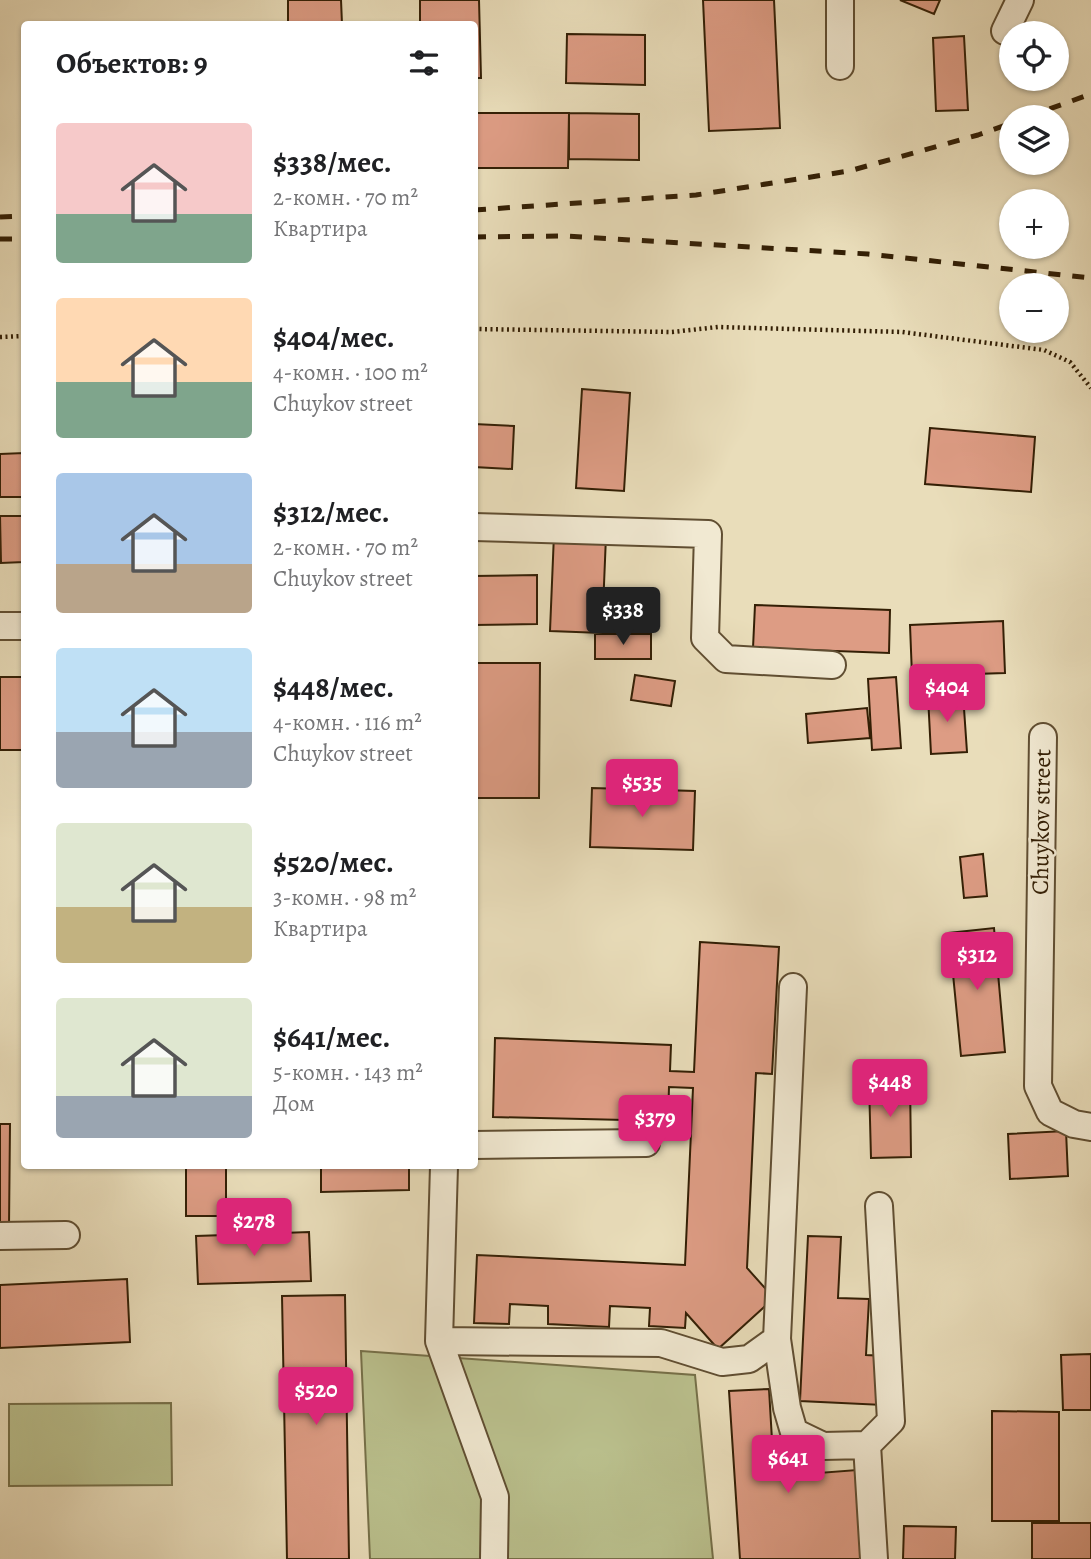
<!DOCTYPE html>
<html lang="ru">
<head>
<meta charset="utf-8">
<style>
  :root { --surface:#fff; --page:#f6f6f6; --text:#202124; --muted:#757577; --accent:#db2777 }
  body { margin:0; font-family:Alegreya,serif; background:var(--page); color:var(--text); height:100vh; display:flex; flex-direction:column; font-size:26px; white-space:nowrap }
  * { box-sizing:border-box; margin:0 }
  p { font-size:23px; color:var(--muted) }
  .icon { flex:none; width:38px; height:38px; fill:none; stroke:currentColor; stroke-width:2; stroke-linecap:round; stroke-linejoin:round }
  .map { position:relative; flex:1; overflow:hidden }
  .details { position:absolute; left:21px; top:21px; width:457px; height:1148px; display:flex; flex-direction:column; background:var(--surface); border-radius:7px; box-shadow:0 2px 5px #0004 }
  .details>* { flex:none }
  .tools { position:absolute; left:999px; top:21px; display:grid; gap:14px }
  .tools a { display:grid; place-items:center; width:70px; height:70px; border-radius:50%; background:var(--surface); box-shadow:0 2px 5px #0004; font-size:35px }
  .price { position:absolute; translate:-50% -60px; padding:0 16px; border-radius:7px; background:var(--accent); color:#fff; font-size:23px; line-height:46px; filter:drop-shadow(0 2px 4px #0008) }
  .price::after { content:''; position:absolute; left:50%; top:42px; width:21px; height:16px; margin-left:-10px; background:inherit; clip-path:polygon(0 0,100% 0,50% 100%) }
  .price.selected { background:#222; color:#fff }
  ul { padding:0; list-style:none }
  li { display:flex; align-items:center; gap:21px; height:175px; padding:0 35px }
  li span { display:grid; place-items:center; flex:none; width:196px; height:140px; border-radius:7px; color:#555 }
  li>.icon { margin-inline-start:auto }
  span .icon { width:84px; height:84px; fill:#fffc; stroke-width:1 }
  li b { font-size:30px }
  h2 { display:flex; justify-content:space-between; align-items:center; height:84px; padding:0 35px; font-size:30px }
  .map>svg:first-child { display:block }
  .green { fill:#bac08d; stroke:#767049; stroke-width:2 }
  .building { fill:#dd9c84; stroke:#331f05; stroke-width:2 }
  .lines { fill:none; stroke-linecap:round; stroke-linejoin:round }
  .minor-casing { stroke:#604e32; stroke-width:30 }
  .path { stroke:#331f05; stroke-width:4.5; stroke-dasharray:2 3.5; stroke-linecap:butt }
  .minor { stroke:#f1e9d2; stroke-width:26 }
  .rail { stroke:#331f05; stroke-width:5; stroke-dasharray:12 12; stroke-linecap:butt }
  .labels { text-anchor:middle; stroke-width:5; stroke-linejoin:round; paint-order:stroke }
  .street-label { font-size:24px; fill:#331f05; stroke:#f1e9d2 }
</style>
</head>
<body>
<div class="map">
<svg width="1091" height="1559" viewBox="0 0 1091 1559">
  <rect width="100%" height="100%" fill="#e9ddba"/>
  <filter id="stains"><feTurbulence type="fractalNoise" baseFrequency=".00286" numOctaves="4"/><feColorMatrix values="0 0 0 0 .2 0 0 0 0 .09 0 0 0 0 .02 0 0 0 .5 -.17"/></filter>
  <radialGradient id="worn" r=".72"><stop offset=".6" stop-color="#630" stop-opacity="0"/><stop offset="1" stop-color="#630" stop-opacity=".3"/></radialGradient>
  <path class="green" d="M 361,1351 L 695,1375 L 713,1559 L 370,1559 Z
    M 171,1403 L 172,1485 L 9,1486 L 9,1404 Z"/>
  <path class="building" d="M 288,0 L 341,0 L 342,24 L 288,24 Z
    M 420,0 L 479,0 L 481,78 L 474,78 L 474,24 L 420,24 Z
    M 703,0 L 774,0 L 780,128 L 709,131 Z
    M 900,0 L 940,0 L 934,14 Z
    M 567,34 L 645,35 L 645,85 L 566,83 Z
    M 964,36 L 968,110 L 936,111 L 933,38 Z
    M 474,113 L 569,113 L 568,168 L 474,168 Z
    M 569,113 L 639,114 L 639,160 L 569,159 Z
    M 582,389 L 630,393 L 624,491 L 576,488 Z
    M 474,424 L 514,426 L 512,469 L 474,467 Z
    M 930,428 L 1035,437 L 1031,492 L 925,484 Z
    M 24,453 L 24,497 L 0,497 L 0,454 Z
    M 0,516 L 24,516 L 24,562 L 1,563 Z
    M 554,534 L 606,536 L 602,633 L 550,631 Z
    M 537,575 L 537,624 L 474,625 L 474,576 Z
    M 755,605 L 890,610 L 889,653 L 753,648 Z
    M 1003,621 L 1005,673 L 912,676 L 910,625 Z
    M 595,634 L 651,634 L 651,659 L 595,659 Z
    M 474,663 L 540,663 L 539,798 L 474,798 Z
    M 635,675 L 675,681 L 671,706 L 631,700 Z
    M 0,677 L 24,677 L 24,750 L 0,750 Z
    M 896,677 L 901,748 L 872,750 L 868,679 Z
    M 963,694 L 967,752 L 931,754 L 928,696 Z
    M 867,708 L 870,738 L 808,743 L 806,714 Z
    M 592,788 L 695,791 L 693,850 L 590,847 Z
    M 983,854 L 987,896 L 964,898 L 960,857 Z
    M 994,928 L 1005,1052 L 961,1056 L 949,933 Z
    M 700,942 L 779,947 L 772,1074 L 756,1073 L 747,1268 L 774,1298 L 718,1349 L 686,1313 L 685,1328 L 649,1326 L 650,1308 L 610,1306 L 609,1327 L 548,1324 L 548,1306 L 510,1304 L 509,1324 L 474,1323 L 477,1255 L 685,1265 L 693,1088 L 669,1087 L 668,1121 L 493,1117 L 495,1038 L 671,1045 L 670,1071 L 694,1072 Z
    M 910,1080 L 911,1157 L 871,1158 L 869,1082 Z
    M 0,1124 L 10,1124 L 9,1227 L 0,1227 Z
    M 1066,1131 L 1068,1176 L 1010,1179 L 1008,1134 Z
    M 186,1166 L 226,1166 L 226,1216 L 186,1216 Z
    M 321,1166 L 409,1166 L 409,1190 L 321,1192 Z
    M 309,1232 L 311,1281 L 198,1284 L 196,1236 Z
    M 808,1236 L 841,1237 L 838,1298 L 869,1299 L 866,1355 L 886,1356 L 883,1405 L 800,1401 Z
    M 127,1279 L 130,1342 L 0,1348 L 0,1285 Z
    M 345,1295 L 349,1559 L 287,1559 L 282,1296 Z
    M 1091,1354 L 1091,1410 L 1063,1410 L 1061,1355 Z
    M 769,1389 L 773,1457 L 805,1455 L 806,1474 L 857,1470 L 863,1559 L 740,1559 L 729,1391 Z
    M 992,1411 L 1059,1412 L 1059,1521 L 992,1521 Z
    M 1032,1523 L 1091,1523 L 1091,1559 L 1032,1559 Z
    M 904,1526 L 956,1527 L 955,1559 L 903,1559 Z"/>
  <g class="lines">
    <g class="minor-casing">
      <path id="minor" d="M 840,0 L 840,66
        M 1005,31 L 1020,0
        M 474,527 L 708,534 L 705,638 L 726,659 L 832,665
        M 0,626 L 24,626
        M 1043,737 L 1038,1086 L 1050,1112 L 1074,1124 L 1091,1127
        M 474,1145 L 646,1143
        M 444,1166 L 439,1341 L 495,1497 L 494,1559
        M 0,1236 L 66,1235
        M 777,1339 L 787,1408 L 794,1432 L 823,1446 L 867,1445 L 891,1421 L 879,1206
        M 439,1341 L 661,1343 L 722,1362 L 749,1359 L 777,1339 L 793,987
        M 867,1445 L 874,1559"/>
    </g>
    <path class="path" d="M 474,329 L 672,332 L 718,327 L 902,332 L 1044,350 L 1070,362 L 1091,388
      M 0,337 L 24,336"/>
    <use href="#minor" class="minor"/>
    <path class="rail" d="M 1027,117 L 1091,94
      M 474,210 L 696,195 L 849,171 L 978,135 L 1012,123
      M 0,217 L 24,216
      M 474,237 L 564,236 L 868,254 L 1091,278
      M 0,239 L 24,239"/>
  </g>
  <g class="labels">
    <g class="street-label">
      <text transform="translate(1041 822) rotate(-89)" y="8">Chuykov street</text>
    </g>
  </g>
  <rect width="100%" height="100%" filter="url(#stains)"/>
  <rect width="100%" height="100%" fill="url(#worn)"/>
</svg>
<div class="tools">
<a><svg class="icon" aria-label="locate" viewBox="0 0 24 24"><circle cx="12" cy="12" r="6"/><path d="M12 2v4M12 18v4M2 12h4M18 12h4"/></svg></a>
<a><svg class="icon" aria-label="layers" viewBox="0 0 24 24"><path d="M12 4l9 5-9 5-9-5zM3 14l9 5 9-5"/></svg></a>
<a>+</a>
<a>−</a>
</div>
<b class="price selected" style="left:623px;top:647px">$338</b>
<b class="price" style="left:947px;top:724px">$404</b>
<b class="price" style="left:642px;top:819px">$535</b>
<b class="price" style="left:977px;top:992px">$312</b>
<b class="price" style="left:890px;top:1119px">$448</b>
<b class="price" style="left:655px;top:1155px">$379</b>
<b class="price" style="left:254px;top:1258px">$278</b>
<b class="price" style="left:316px;top:1427px">$520</b>
<b class="price" style="left:788px;top:1495px">$641</b>
<section class="details">
<h2>Объектов: 9<svg class="icon" aria-label="filters" viewBox="0 0 24 24"><path d="M4 7h16M4 17h16"/><circle cx="9" cy="7" r="2"/><circle cx="15" cy="17" r="2"/></svg></h2>
<ul>
<li><span style="background:linear-gradient(#f6c9c9 65%,#7fa58c 0)"><svg class="icon" aria-label="home" viewBox="0 0 24 24"><path d="M3 11l9-7 9 7M6 9v11h12V9"/></svg></span><div><b>$338/мес.</b><p>2-комн. · 70 m²</p><p>Квартира</p></div></li>
<li><span style="background:linear-gradient(#ffd9b3 60%,#7fa58c 0)"><svg class="icon" aria-label="home" viewBox="0 0 24 24"><path d="M3 11l9-7 9 7M6 9v11h12V9"/></svg></span><div><b>$404/мес.</b><p>4-комн. · 100 m²</p><p>Chuykov street</p></div></li>
<li><span style="background:linear-gradient(#a9c7e8 65%,#b9a48a 0)"><svg class="icon" aria-label="home" viewBox="0 0 24 24"><path d="M3 11l9-7 9 7M6 9v11h12V9"/></svg></span><div><b>$312/мес.</b><p>2-комн. · 70 m²</p><p>Chuykov street</p></div></li>
<li><span style="background:linear-gradient(#bfe0f5 60%,#9aa5b1 0)"><svg class="icon" aria-label="home" viewBox="0 0 24 24"><path d="M3 11l9-7 9 7M6 9v11h12V9"/></svg></span><div><b>$448/мес.</b><p>4-комн. · 116 m²</p><p>Chuykov street</p></div></li>
<li><span style="background:linear-gradient(#dfe7d0 60%,#c2b280 0)"><svg class="icon" aria-label="home" viewBox="0 0 24 24"><path d="M3 11l9-7 9 7M6 9v11h12V9"/></svg></span><div><b>$520/мес.</b><p>3-комн. · 98 m²</p><p>Квартира</p></div></li>
<li><span style="background:linear-gradient(#dfe7d0 70%,#9aa5b1 0)"><svg class="icon" aria-label="home" viewBox="0 0 24 24"><path d="M3 11l9-7 9 7M6 9v11h12V9"/></svg></span><div><b>$641/мес.</b><p>5-комн. · 143 m²</p><p>Дом</p></div></li>
</ul>
</section>
</div>
</body>
</html>
